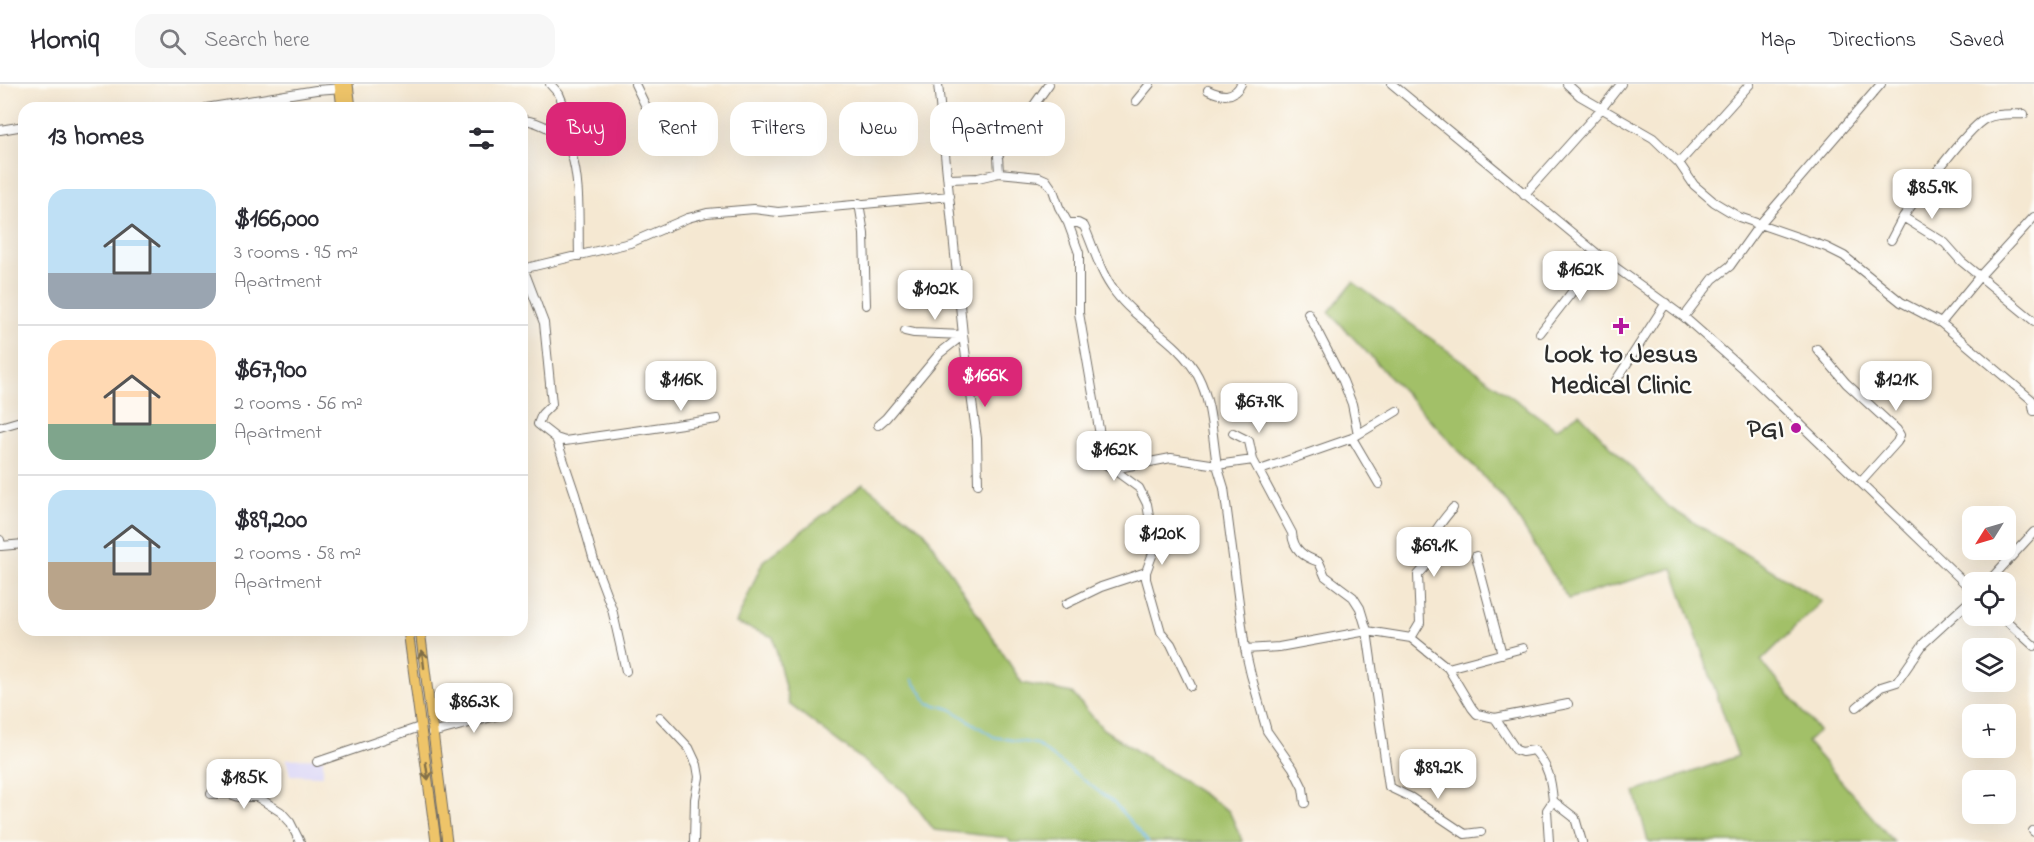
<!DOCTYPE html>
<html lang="en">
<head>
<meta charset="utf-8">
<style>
  :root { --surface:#fff; --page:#f7f7f7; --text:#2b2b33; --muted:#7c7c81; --line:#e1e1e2; --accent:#db2777 }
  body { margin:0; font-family:"Indie Flower",sans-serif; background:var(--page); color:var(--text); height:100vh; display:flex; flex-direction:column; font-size:22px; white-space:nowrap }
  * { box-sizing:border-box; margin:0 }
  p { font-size:20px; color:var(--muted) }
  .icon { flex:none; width:33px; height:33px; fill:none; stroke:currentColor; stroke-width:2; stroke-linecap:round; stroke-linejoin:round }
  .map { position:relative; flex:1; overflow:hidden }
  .details { position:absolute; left:18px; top:18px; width:510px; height:534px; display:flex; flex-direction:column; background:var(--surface); border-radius:18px; box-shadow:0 6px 24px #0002 }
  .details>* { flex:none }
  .hud { position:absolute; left:546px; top:18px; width:570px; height:54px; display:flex; gap:12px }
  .needle { width:39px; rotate:233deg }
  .fabs { position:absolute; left:1962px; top:422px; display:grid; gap:12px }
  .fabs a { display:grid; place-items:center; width:54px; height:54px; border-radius:12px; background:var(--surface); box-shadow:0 6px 24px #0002; font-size:30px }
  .price { position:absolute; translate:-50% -51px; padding:0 14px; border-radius:12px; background:#fff; color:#222; font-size:20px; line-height:39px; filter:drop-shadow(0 2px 3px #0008) }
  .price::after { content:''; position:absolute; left:50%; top:36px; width:18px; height:14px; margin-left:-9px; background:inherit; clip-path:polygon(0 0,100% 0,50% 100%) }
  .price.current { background:var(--accent); color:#fff }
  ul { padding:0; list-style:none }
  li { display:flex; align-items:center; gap:18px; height:150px; padding:0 30px }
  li+li { border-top:2px solid var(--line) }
  li span { display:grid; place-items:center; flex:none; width:168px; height:120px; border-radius:18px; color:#555 }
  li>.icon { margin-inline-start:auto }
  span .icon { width:72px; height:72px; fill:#fffc; stroke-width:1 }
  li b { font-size:26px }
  h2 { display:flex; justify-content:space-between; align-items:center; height:72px; padding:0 30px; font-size:26px }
  .tag { padding:0 21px; border-radius:18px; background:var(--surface); box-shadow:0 6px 24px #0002; font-size:21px; line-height:54px }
  .tag.current { background:var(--accent); color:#fff }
  header { display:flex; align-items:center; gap:36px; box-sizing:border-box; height:84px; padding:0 30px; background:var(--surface); border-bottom:2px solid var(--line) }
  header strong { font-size:28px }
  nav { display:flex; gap:33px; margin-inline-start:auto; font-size:21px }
  .search { width:420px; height:54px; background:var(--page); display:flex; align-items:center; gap:15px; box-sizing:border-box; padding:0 21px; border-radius:18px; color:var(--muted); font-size:22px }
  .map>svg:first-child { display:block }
  .built { fill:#dad6f7 }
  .green { fill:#a2c068; stroke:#66764a; stroke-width:1.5 }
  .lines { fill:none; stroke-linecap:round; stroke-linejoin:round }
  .stream { stroke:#6bb8e5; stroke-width:2 }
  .minor-casing { stroke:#726d65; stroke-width:10 }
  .major-casing { stroke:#726d65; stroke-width:11 }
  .minor { stroke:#fff; stroke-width:8 }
  .major { stroke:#eec469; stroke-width:9 }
  .oneway { stroke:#837047 }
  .poi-dot { fill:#b5179e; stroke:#fdfcf7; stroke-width:2 }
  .labels { text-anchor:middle; stroke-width:4.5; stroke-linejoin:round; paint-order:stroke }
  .poi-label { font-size:27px; font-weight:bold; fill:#2b2b2b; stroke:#fdfcf7 }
</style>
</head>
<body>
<header>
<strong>Homiq</strong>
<div class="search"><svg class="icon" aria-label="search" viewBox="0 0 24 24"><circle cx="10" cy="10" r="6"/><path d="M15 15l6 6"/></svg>Search here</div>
<nav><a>Map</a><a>Directions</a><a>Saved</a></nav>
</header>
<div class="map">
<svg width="2034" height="758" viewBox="0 0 2034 758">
  <rect width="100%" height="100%" fill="#fdfcf7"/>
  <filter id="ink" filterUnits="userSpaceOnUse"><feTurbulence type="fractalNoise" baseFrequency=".0167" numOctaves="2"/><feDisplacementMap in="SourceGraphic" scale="12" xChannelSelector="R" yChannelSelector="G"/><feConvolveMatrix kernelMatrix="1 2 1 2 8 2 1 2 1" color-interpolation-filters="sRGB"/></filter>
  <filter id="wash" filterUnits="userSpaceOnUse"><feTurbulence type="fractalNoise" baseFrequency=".008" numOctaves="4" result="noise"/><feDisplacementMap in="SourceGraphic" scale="24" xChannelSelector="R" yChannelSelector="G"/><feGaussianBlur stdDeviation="1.35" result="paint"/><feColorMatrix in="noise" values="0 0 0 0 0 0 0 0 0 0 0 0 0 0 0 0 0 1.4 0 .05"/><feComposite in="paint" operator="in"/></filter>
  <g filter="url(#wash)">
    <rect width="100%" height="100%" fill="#f5e8d2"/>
    <path class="built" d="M 323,674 L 323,692 L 290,691 L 286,675 Z"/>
    <path class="green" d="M 1353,198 L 1556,345 L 1579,329 L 1670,424 L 1822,517 L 1761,577 L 1819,647 L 1807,658 L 1894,758 L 1648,758 L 1635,708 L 1738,672 L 1673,484 L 1568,515 L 1509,420 L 1329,228 Z
      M 863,400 L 924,447 L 1022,599 L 1072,609 L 1103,645 L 1229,727 L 1243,758 L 1010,758 L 1008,754 L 934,746 L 906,709 L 789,620 L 773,553 L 736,539 L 763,477 Z"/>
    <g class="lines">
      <path class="stream" d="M 912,595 L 928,619 L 951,625 L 994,653 L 1036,660 L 1114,719 L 1148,758"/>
    </g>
  </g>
  <g filter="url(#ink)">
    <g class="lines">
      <g class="minor-casing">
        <path id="minor" d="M 550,0 L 559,10 L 567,29 L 562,43 L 556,50
          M 635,0 L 650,31 L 677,62
          M 938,0 L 963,251 L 977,355 L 978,400
          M 1392,0 L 1600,172 L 1684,233 L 1743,285 L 1972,506
          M 1567,0 L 1580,12 L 1653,54 L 1679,79 L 1694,101 L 1714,118 L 1739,133 L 1826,163 L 1844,172 L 1901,218 L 1941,239 L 2032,316 L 2034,327
          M 1208,6 C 1220,12 1234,15 1241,0
          M 1136,17 L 1150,0
          M 206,24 L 316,6 L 344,4
          M 567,29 L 607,21
          M 522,36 C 540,37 565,51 571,69 C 581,97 578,142 579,172
          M 0,46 L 24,42
          M 1679,79 L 1750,0
          M 999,89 L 998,72 L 1049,0
          M 949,95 L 978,94 L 999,89 L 1039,93 L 1046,96 L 1053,106 L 1059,123 L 1068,139 L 1078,139 L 1084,142 C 1094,164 1100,189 1115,208 C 1139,240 1179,256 1198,292 C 1212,319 1212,351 1217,381 L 1253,376 L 1292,449 C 1293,466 1304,473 1319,478 L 1325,492 L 1353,513 L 1360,524 L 1367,547 L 1389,703 L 1410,713 L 1465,750 L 1481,748
          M 1524,111 L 1602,24 L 1621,0
          M 859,119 L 864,150 L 866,221
          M 1903,133 C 1917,114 1969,41 1987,34 C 1998,29 2012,31 2024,30
          M 1068,139 L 1079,169 L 1079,229 L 1105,380 L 1113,385 L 1171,374 L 1217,381 L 1224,404 L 1245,565 L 1251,591 L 1267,647 L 1293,684 L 1303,704 L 1305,719
          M 1891,156 L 1903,133 L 1945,159 L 1961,177 L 2034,237
          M 523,184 L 544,239 L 552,320 L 542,330 L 538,340 L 556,354 L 565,357 L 717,335
          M 522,185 L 630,159 L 688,134 L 707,129 L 754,125 L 778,128 L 950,112
          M 1308,229 L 1343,297 L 1352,320 L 1358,350
          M 1684,233 L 1713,195 L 1730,182 L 1760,140 L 1881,0
          M 1941,239 L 1979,193 L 2034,133
          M 905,247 L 914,249 L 963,251
          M 1540,249 L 1600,172
          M 1817,265 L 1846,299 L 1897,346 L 1900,351 L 1897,358 L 1861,398
          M 1615,298 L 1666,219
          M 878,341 L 886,334 L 940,269 L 963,251
          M 0,343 L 24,336
          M 1233,349 L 1249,357 L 1253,376
          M 556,354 L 575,410 L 595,480 L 612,525 L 626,587
          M 1352,354 L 1379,400
          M 1113,385 L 1139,404 L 1147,420 L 1154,461 L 1153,469 L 1146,488 L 1146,495 L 1161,548 L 1171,560 L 1191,602
          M 1260,386 L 1352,354 L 1397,327
          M 0,456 L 1,462 L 24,460
          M 1476,472 L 1502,570
          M 1988,498 L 2034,448
          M 1066,520 L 1101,503 L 1146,488
          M 2000,531 L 2034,562
          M 1411,554 L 1420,539 L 1418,491 L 1426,482 C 1425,457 1438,442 1453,424
          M 1245,565 L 1279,563 L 1367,547 L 1411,554 L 1448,584 L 1472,624 L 1477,630 L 1495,634 L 1516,666 L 1522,668 L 1534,666 C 1549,683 1551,695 1553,717 L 1547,726 L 1549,758
          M 1448,584 L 1523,564
          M 1857,623 L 1881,603 L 1897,598 L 1924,559 L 1972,515
          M 660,633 L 689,664 L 697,681 L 699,693 L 695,715 L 694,758
          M 1495,634 L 1568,620
          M 432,649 L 496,632 L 507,627
          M 317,678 L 420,643
          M 211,710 L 230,710 L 239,713 L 257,713 L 262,716 L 281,728 L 290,738 L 300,758
          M 1553,717 L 1575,734 L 1582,758
          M 2033,747 L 2034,748"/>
      </g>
      <g class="major-casing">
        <path id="major" d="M 339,0 L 342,24
          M 348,0 L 351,24
          M 408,546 L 436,758
          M 420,546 L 447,758"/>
      </g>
      <use href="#minor" class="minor"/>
      <use href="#major" class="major"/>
    </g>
    <defs><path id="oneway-shaft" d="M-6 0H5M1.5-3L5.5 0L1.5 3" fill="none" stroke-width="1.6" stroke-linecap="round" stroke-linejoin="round" transform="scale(1.5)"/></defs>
    <g class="oneway">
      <use href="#oneway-shaft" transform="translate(423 575) rotate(-97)"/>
      <use href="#oneway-shaft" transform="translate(427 687) rotate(82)"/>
    </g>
  </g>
  <g class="poi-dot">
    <path d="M1618 233h6v6h6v6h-6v6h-6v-6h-6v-6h6z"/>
    <circle cx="1796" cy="344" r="6"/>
  </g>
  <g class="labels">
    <g class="poi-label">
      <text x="1621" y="278">Look to Jesus<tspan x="1621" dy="31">Medical Clinic</tspan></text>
      <text x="1784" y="353" text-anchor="end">PGI</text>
    </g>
  </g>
</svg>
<div class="fabs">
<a><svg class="needle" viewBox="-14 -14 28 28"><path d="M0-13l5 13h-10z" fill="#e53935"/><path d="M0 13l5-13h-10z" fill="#7c7c81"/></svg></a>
<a><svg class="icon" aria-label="locate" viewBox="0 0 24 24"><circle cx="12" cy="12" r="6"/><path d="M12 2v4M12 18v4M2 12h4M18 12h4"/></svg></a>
<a><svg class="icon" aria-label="layers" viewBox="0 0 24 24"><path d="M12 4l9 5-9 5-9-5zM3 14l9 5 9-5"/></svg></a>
<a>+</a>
<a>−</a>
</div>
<b class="price" style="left:1932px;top:136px">$85.9K</b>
<b class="price" style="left:1580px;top:218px">$162K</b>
<b class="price" style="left:935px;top:237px">$102K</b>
<b class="price current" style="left:985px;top:324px">$166K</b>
<b class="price" style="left:681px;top:328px">$116K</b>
<b class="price" style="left:1896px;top:328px">$121K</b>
<b class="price" style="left:1259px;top:350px">$67.9K</b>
<b class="price" style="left:1114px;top:398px">$162K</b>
<b class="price" style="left:1162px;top:482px">$120K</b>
<b class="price" style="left:1434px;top:494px">$69.1K</b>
<b class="price" style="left:474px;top:650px">$86.3K</b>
<b class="price" style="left:1438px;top:716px">$89.2K</b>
<b class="price" style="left:244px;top:726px">$185K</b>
<div class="hud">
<a class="tag current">Buy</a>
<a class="tag">Rent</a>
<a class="tag">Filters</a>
<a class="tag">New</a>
<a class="tag">Apartment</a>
</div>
<section class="details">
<h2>13 homes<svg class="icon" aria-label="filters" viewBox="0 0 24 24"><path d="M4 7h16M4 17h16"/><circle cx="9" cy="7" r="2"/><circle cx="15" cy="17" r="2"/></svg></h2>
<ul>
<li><span style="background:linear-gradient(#bfe0f5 70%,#9aa5b1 0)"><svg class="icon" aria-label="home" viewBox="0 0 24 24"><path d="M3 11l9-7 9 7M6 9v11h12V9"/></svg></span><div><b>$166,000</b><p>3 rooms · 95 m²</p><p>Apartment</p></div></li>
<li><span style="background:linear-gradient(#ffd9b3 70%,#7fa58c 0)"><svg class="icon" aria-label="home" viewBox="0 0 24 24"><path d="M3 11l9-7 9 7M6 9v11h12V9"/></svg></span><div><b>$67,900</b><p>2 rooms · 56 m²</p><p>Apartment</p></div></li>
<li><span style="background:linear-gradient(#bfe0f5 60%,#b9a48a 0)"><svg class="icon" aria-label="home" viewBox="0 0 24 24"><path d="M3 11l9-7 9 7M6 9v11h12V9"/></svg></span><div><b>$89,200</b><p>2 rooms · 58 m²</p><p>Apartment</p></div></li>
</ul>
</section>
</div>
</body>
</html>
